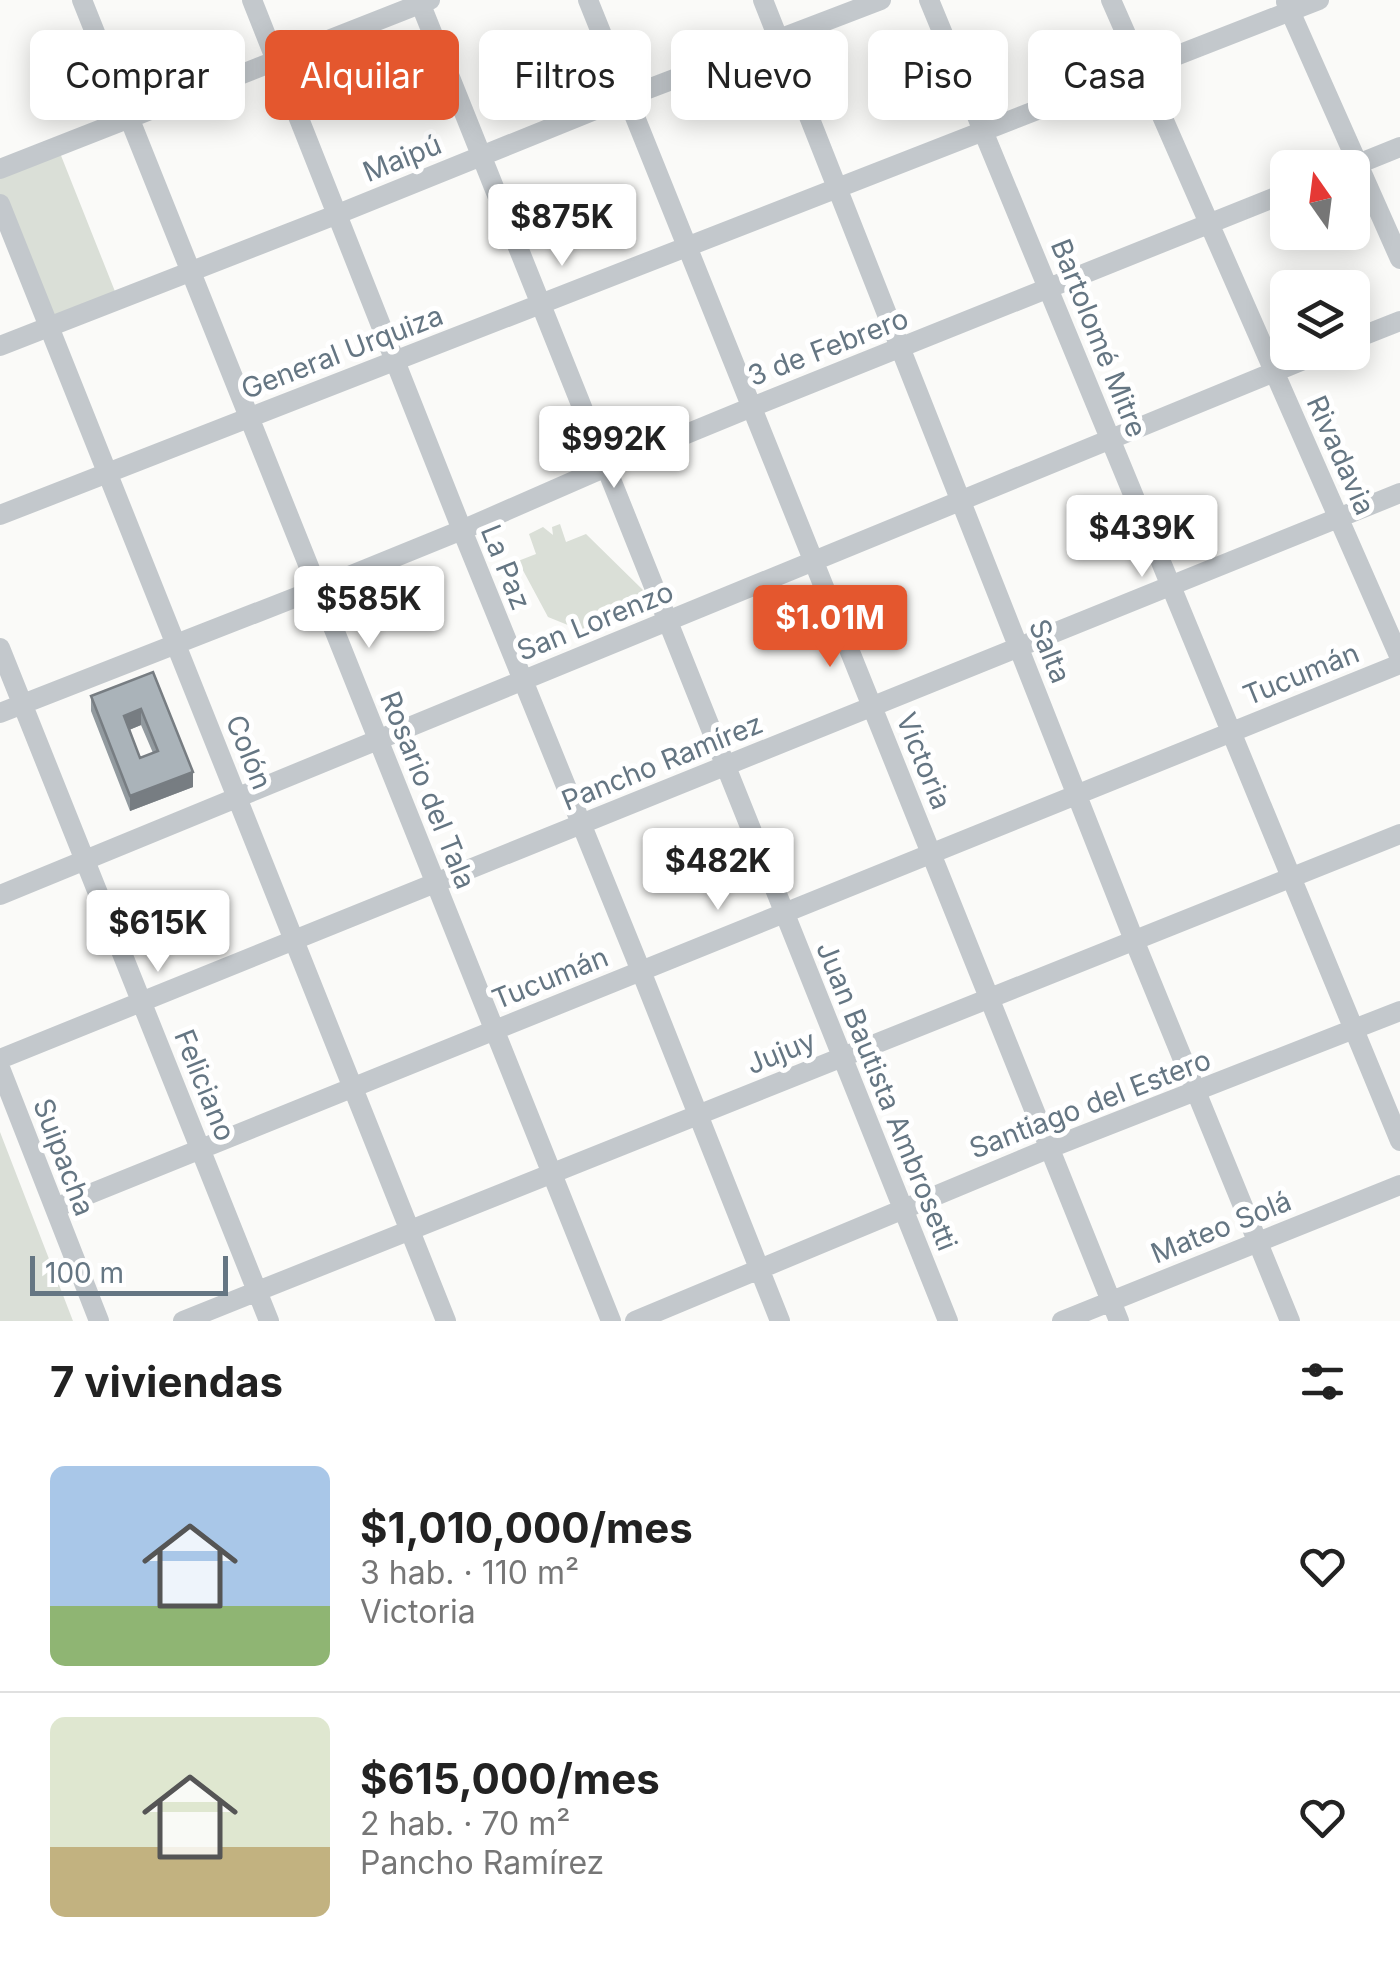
<!DOCTYPE html>
<html lang="es">
<head>
<meta charset="utf-8">
<style>
  :root { --surface:#fff; --page:#f2f2f2; --text:#222; --muted:#767676; --line:#e0e0e0; --accent:#e4572e }
  body { margin:0; font-family:Inter,sans-serif; background:var(--page); color:var(--text); height:100vh; display:flex; flex-direction:column; font-size:38px; white-space:nowrap }
  * { box-sizing:border-box; margin:0 }
  p { font-size:32px; color:var(--muted) }
  .icon { flex:none; width:55px; height:55px; fill:none; stroke:currentColor; stroke-width:2; stroke-linecap:round; stroke-linejoin:round }
  .map { position:relative; height:1321px; overflow:hidden }
  .sheet { display:flex; flex-direction:column; background:var(--surface); flex:1 }
  .sheet>* { flex:none }
  .banner { position:absolute; left:30px; top:30px; width:1340px; height:90px; display:flex; gap:20px }
  .needle { width:65px; rotate:346deg }
  .tools { position:absolute; left:1270px; top:150px; display:grid; gap:20px }
  .tools a { display:grid; place-items:center; width:100px; height:100px; border-radius:15px; background:var(--surface); box-shadow:0 5px 25px #0003; font-size:50px }
  .scale { position:absolute; left:30px; bottom:25px; width:198px; box-sizing:border-box; padding-left:10px; border:5px solid #657683; border-top:0; font-size:28px; line-height:35px; white-space:nowrap; color:#657683; -webkit-text-stroke:8px #fff; paint-order:stroke }
  .price { position:absolute; translate:-50% -85px; padding:0 22px; border-radius:10px; background:#fff; color:#222; font-size:32px; line-height:65px; filter:drop-shadow(0 2px 5px #0008) }
  .price::after { content:''; position:absolute; left:50%; top:60px; width:30px; height:22px; margin-left:-15px; background:inherit; clip-path:polygon(0 0,100% 0,50% 100%) }
  .price.on { background:var(--accent); color:#fff }
  ul { padding:0; list-style:none }
  li { display:flex; align-items:center; gap:30px; height:250px; padding:0 50px }
  li+li { border-top:2px solid var(--line) }
  li span { display:grid; place-items:center; flex:none; width:280px; height:200px; border-radius:15px; color:#555 }
  li>.icon { margin-inline-start:auto }
  span .icon { width:120px; height:120px; fill:#fffc; stroke-width:1 }
  li b { font-size:42px }
  h2 { display:flex; justify-content:space-between; align-items:center; height:120px; padding:0 50px; font-size:42px }
  .tag { padding:0 35px; border-radius:15px; background:var(--surface); box-shadow:0 5px 25px #0003; font-size:35px; line-height:90px }
  .tag.on { background:var(--accent); color:#fff }
  .map>svg:first-child { display:block }
  .green { fill:#dadfd7 }
  .lines { fill:none; stroke-linecap:round; stroke-linejoin:round }
  .minor { stroke:#c3c8cc; stroke-width:20 }
  .wall { fill:#929a9f; fill-rule:evenodd }
  .shaded-wall { fill:#777d82 }
  .building { fill:#aab3b9; stroke:#777d82; stroke-width:2.5; fill-rule:evenodd }
  .labels { text-anchor:middle; stroke-width:10; stroke-linejoin:round; paint-order:stroke }
  .street-label { font-size:28px; fill:#657683; stroke:#fff }
</style>
</head>
<body>
<div class="map">
<svg width="1400" height="1321" viewBox="0 0 1400 1321">
  <rect width="100%" height="100%" fill="#fafaf8"/>
  <path class="green" d="M 58,148 L 118,299 L 50,326 L 0,201 L 0,171 Z
    M 560,524 L 566,542 L 586,534 L 643,590 L 595,636 L 548,617 L 518,561 L 536,554 L 529,534 L 543,527 L 553,535 L 552,527 Z
    M 0,1132 L 73,1321 L 0,1321 Z"/>
  <g class="lines">
    <path class="minor" d="M 82,0 L 611,1321
      M 252,0 L 462,530 L 641,971 L 780,1321
      M 419,0 L 948,1321
      M 588,0 L 1119,1321
      M 763,0 L 1134,940 L 1290,1321
      M 929,0 L 1400,1141
      M 1111,0 L 1400,658
      M 1286,2 L 1400,259
      M 1348,168 L 1400,147
      M 0,169 L 430,0
      M 0,204 L 446,1321
      M 1352,340 L 1400,321
      M 0,346 L 338,214 L 627,97 L 881,0
      M 0,515 L 1319,0
      M 0,648 L 269,1321
      M 0,713 L 317,589 L 462,530 L 606,467 L 752,407 L 1288,192
      M 0,895 L 1323,352
      M 0,1059 L 1400,493
      M 0,1068 L 99,1321
      M 55,1208 L 1400,664
      M 183,1321 L 1400,834
      M 635,1321 L 1050,1148 L 1400,1011
      M 1062,1321 L 1400,1185"/>
  </g>
  <path class="wall" d="M 153,672 L 193,787 L 130,811 L 91,711 L 91,696 ZM 141,725 L 153,753 L 140,758 L 129,730 Z"/>
  <path class="shaded-wall" d="M 141,709 L 141,725 L 124,732 L 124,716 Z
    M 193,772 L 193,787 L 130,811 L 130,796 Z"/>
  <path class="building" d="M 153,672 L 193,772 L 130,796 L 91,696 ZM 141,709 L 158,751 L 140,758 L 124,716 Z"/>
  <g class="labels">
    <g class="street-label">
      <text transform="translate(402 158) rotate(-22)" y="10">Maipú</text>
      <text transform="translate(1099 338) rotate(68)" y="10">Bartolomé Mitre</text>
      <text transform="translate(828 347) rotate(-21)" y="10">3 de Febrero</text>
      <text transform="translate(342 352) rotate(-21)" y="10">General Urquiza</text>
      <text transform="translate(1341 455) rotate(66)" y="10">Rivadavia</text>
      <text transform="translate(506 567) rotate(68)" y="10">La Paz</text>
      <text transform="translate(595 621) rotate(-22)" y="10">San Lorenzo</text>
      <text transform="translate(1050 651) rotate(68)" y="10">Salta</text>
      <text transform="translate(1301 674) rotate(-22)" y="10">Tucumán</text>
      <text transform="translate(249 752) rotate(68)" y="10">Colón</text>
      <text transform="translate(924 761) rotate(68)" y="10">Victoria</text>
      <text transform="translate(662 762) rotate(-22)" y="10">Pancho Ramírez</text>
      <text transform="translate(428 790) rotate(68)" y="10">Rosario del Tala</text>
      <text transform="translate(550 978) rotate(-22)" y="10">Tucumán</text>
      <text transform="translate(781 1052) rotate(-22)" y="10">Jujuy</text>
      <text transform="translate(205 1085) rotate(68)" y="10">Feliciano</text>
      <text transform="translate(887 1096) rotate(68)" y="10">Juan Bautista Ambrosetti</text>
      <text transform="translate(1090 1104) rotate(-21)" y="10">Santiago del Estero</text>
      <text transform="translate(64 1157) rotate(69)" y="10">Suipacha</text>
      <text transform="translate(1221 1227) rotate(-22)" y="10">Mateo Solá</text>
    </g>
  </g>
</svg>
<div class="tools">
<a><svg class="needle" viewBox="-14 -14 28 28"><path d="M0-13l5 13h-10z" fill="#e53935"/><path d="M0 13l5-13h-10z" fill="#767676"/></svg></a>
<a><svg class="icon" aria-label="layers" viewBox="0 0 24 24"><path d="M12 4l9 5-9 5-9-5zM3 14l9 5 9-5"/></svg></a>
</div>
<div class="scale">100 m</div>
<b class="price" style="left:562px;top:269px">$875K</b>
<b class="price" style="left:614px;top:491px">$992K</b>
<b class="price" style="left:1142px;top:580px">$439K</b>
<b class="price" style="left:369px;top:651px">$585K</b>
<b class="price on" style="left:830px;top:670px">$1.01M</b>
<b class="price" style="left:718px;top:913px">$482K</b>
<b class="price" style="left:158px;top:975px">$615K</b>
<div class="banner">
<a class="tag">Comprar</a>
<a class="tag on">Alquilar</a>
<a class="tag">Filtros</a>
<a class="tag">Nuevo</a>
<a class="tag">Piso</a>
<a class="tag">Casa</a>
</div>
</div>
<section class="sheet">
<h2>7 viviendas<svg class="icon" aria-label="filters" viewBox="0 0 24 24"><path d="M4 7h16M4 17h16"/><circle cx="9" cy="7" r="2"/><circle cx="15" cy="17" r="2"/></svg></h2>
<ul>
<li><span style="background:linear-gradient(#a9c7e8 70%,#8fb573 0)"><svg class="icon" aria-label="home" viewBox="0 0 24 24"><path d="M3 11l9-7 9 7M6 9v11h12V9"/></svg></span><div><b>$1,010,000/mes</b><p>3 hab. · 110 m²</p><p>Victoria</p></div><svg class="icon" aria-label="heart" viewBox="0 0 24 24"><path d="M12 20l-8-8c-3-5 5-10 8-4 3-6 11-1 8 4z"/></svg></li>
<li><span style="background:linear-gradient(#dfe7d0 65%,#c2b280 0)"><svg class="icon" aria-label="home" viewBox="0 0 24 24"><path d="M3 11l9-7 9 7M6 9v11h12V9"/></svg></span><div><b>$615,000/mes</b><p>2 hab. · 70 m²</p><p>Pancho Ramírez</p></div><svg class="icon" aria-label="heart" viewBox="0 0 24 24"><path d="M12 20l-8-8c-3-5 5-10 8-4 3-6 11-1 8 4z"/></svg></li>
</ul>
</section>
</body>
</html>
